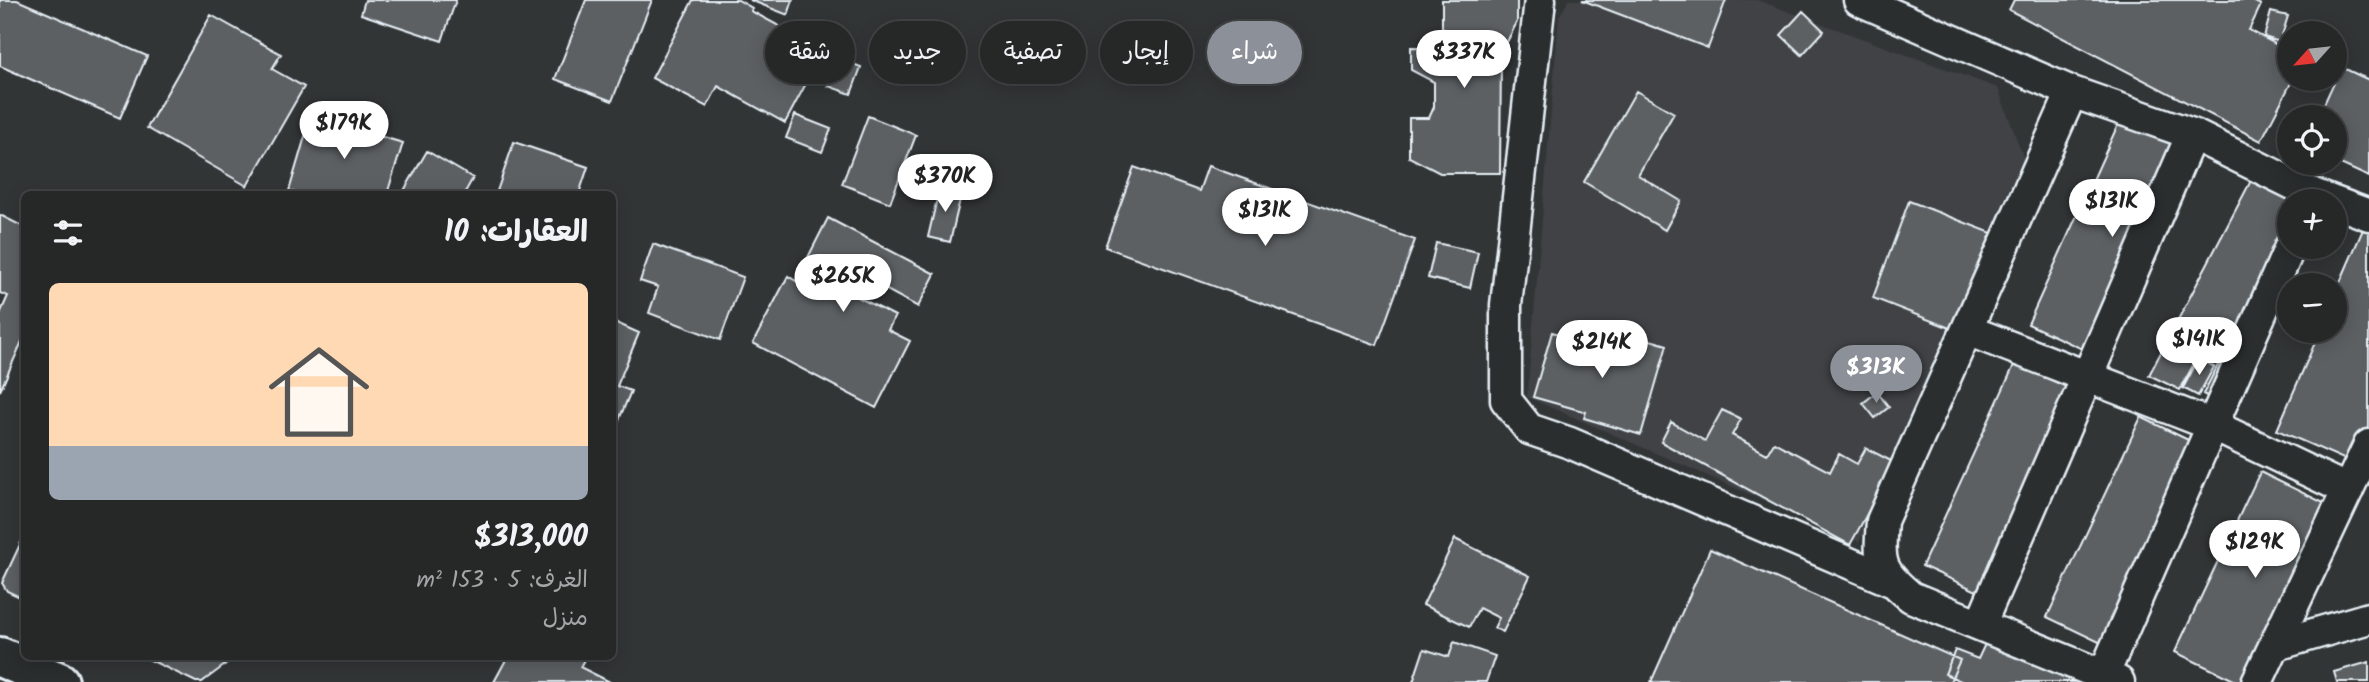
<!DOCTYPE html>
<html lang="ar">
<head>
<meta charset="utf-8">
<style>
  :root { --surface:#262828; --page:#323434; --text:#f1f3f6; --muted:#a4a6a8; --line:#424445; --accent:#8c9099 }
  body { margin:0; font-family:Kalam,"Playpen Sans Arabic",sans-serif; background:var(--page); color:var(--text); direction:rtl; height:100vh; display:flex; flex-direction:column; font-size:26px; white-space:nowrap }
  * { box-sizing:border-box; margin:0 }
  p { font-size:23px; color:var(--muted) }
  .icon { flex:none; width:38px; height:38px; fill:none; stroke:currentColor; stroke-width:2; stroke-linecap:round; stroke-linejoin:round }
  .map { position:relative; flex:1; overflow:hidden; direction:ltr }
  .sheet { position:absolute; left:21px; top:191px; width:595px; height:469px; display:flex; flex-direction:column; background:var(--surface); border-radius:10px; box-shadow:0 4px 18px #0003,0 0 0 2px var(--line); direction:rtl }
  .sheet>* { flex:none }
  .banner { position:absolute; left:637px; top:21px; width:665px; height:63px; direction:rtl; display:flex; gap:14px }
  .needle { width:46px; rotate:243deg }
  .controls { position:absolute; left:2277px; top:21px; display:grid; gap:14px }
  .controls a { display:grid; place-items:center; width:70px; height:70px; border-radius:50%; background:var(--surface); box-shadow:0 4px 18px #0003,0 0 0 2px var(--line); font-size:35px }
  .price { position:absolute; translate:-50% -60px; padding:0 16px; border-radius:24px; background:#fff; color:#222; font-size:23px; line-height:46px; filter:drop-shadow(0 2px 4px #0008) }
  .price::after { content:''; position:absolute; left:50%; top:42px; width:21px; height:16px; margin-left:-10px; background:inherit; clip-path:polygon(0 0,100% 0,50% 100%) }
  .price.active { background:var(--accent); color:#fff }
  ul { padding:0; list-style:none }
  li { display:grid; align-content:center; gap:14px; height:371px; padding:0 28px }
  li span { display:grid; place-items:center; height:217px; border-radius:10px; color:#555 }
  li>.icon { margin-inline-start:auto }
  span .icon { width:126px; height:126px; fill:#fffc; stroke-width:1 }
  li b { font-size:30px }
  h2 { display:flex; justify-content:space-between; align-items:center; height:84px; padding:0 28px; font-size:30px }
  .pill { padding:0 24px; border-radius:32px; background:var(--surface); box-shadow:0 4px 18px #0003,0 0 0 2px var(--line); font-size:24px; line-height:63px }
  .pill.active { background:var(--accent); color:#fff }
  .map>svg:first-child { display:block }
  .built { fill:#3f4244 }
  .building { fill:#5c6063; stroke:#e8f1f8; stroke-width:2 }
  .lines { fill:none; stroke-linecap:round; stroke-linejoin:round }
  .minor-casing { stroke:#e8f1f8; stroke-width:35 }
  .secondary-casing { stroke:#e8f1f8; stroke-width:44 }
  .minor { stroke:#2a2d2e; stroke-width:30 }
  .secondary { stroke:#2a2d2e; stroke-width:38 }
</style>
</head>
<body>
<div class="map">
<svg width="2369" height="682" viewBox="0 0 2369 682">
  <rect width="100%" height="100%" fill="#323536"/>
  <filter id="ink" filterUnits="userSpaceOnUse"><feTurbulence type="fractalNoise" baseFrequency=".0143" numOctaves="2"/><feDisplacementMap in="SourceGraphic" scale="14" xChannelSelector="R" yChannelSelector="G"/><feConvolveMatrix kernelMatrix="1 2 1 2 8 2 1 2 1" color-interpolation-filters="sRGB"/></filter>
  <g filter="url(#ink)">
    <path class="built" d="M 1569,0 L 1757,0 L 1998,88 L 2024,159 L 1859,542 L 1527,397 L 1559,16 Z"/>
    <path class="building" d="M 0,0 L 17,0 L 147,56 L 120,118 L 0,66 Z
      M 365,0 L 456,0 L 442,41 L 361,14 Z
      M 586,0 L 652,0 L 612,101 L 555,79 Z
      M 693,0 L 738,0 L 752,8 L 751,11 L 824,50 L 785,123 L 718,86 L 707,107 L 652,78 Z
      M 750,0 L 793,0 L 788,15 Z
      M 1442,0 L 1517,0 L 1517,22 L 1501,54 L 1500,173 L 1440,173 L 1409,157 L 1409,118 L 1429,118 L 1434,107 L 1434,82 L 1411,70 L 1411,47 L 1481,48 L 1442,28 Z
      M 1582,0 L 1726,0 L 1708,48 Z
      M 2014,0 L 2251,0 L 2261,5 L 2249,30 L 2289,51 L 2289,79 L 2293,79 L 2261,141 L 2009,10 Z
      M 1803,11 L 1824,31 L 1802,55 L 1781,35 Z
      M 2271,12 L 2288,16 L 2280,42 L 2264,37 Z
      M 211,15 L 281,54 L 272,69 L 304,87 L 247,186 L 147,128 Z
      M 837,58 L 861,67 L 851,94 L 828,86 Z
      M 2341,67 L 2369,80 L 2369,177 L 2334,161 L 2334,117 L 2318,117 Z
      M 1636,91 L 1674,113 L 1638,175 L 1681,201 L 1665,230 L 1584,182 Z
      M 795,115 L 831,129 L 822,152 L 786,138 Z
      M 311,116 L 403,143 L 387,194 L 299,194 L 289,191 Z
      M 868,116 L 916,135 L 890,203 L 842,184 Z
      M 2120,120 L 2196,155 L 2104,359 L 2028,324 Z
      M 514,142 L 588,167 L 579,194 L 496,194 Z
      M 427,151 L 473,178 L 464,194 L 402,194 Z
      M 1208,166 L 1415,240 L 1377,345 L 1105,247 L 1134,167 L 1199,191 Z
      M 2255,173 L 2308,201 L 2289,201 L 2289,247 L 2308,247 L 2225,406 L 2203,394 L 2218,365 L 2199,354 L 2180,390 L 2149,375 Z
      M 940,186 L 962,191 L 950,242 L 928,237 Z
      M 1909,201 L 1997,235 L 1960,332 L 1873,298 Z
      M 0,215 L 24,227 L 24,337 L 0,391 L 0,314 L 8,296 L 0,293 Z
      M 828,218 L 935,274 L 918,307 L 863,277 L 854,295 L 895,316 L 888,330 L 910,341 L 876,408 L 753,343 L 788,276 L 796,281 Z
      M 2364,227 L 2369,229 L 2369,432 L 2355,464 L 2277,430 L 2320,331 L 2334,331 L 2334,296 Z
      M 1436,243 L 1478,252 L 1470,288 L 1428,278 Z
      M 653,244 L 743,277 L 720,340 L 649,313 L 658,287 L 640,281 Z
      M 612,321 L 639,333 L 617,386 L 631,391 L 613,434 L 616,435 L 612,444 Z
      M 1552,332 L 1635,355 L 1640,337 L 1667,345 L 1641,435 L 1584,418 L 1586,412 L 1533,397 Z
      M 2199,358 L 2214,367 L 2198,396 L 2183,388 Z
      M 2015,363 L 2094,400 L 2027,546 L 1992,598 L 1922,566 Z
      M 1877,392 L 1889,407 L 1875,418 L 1863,403 Z
      M 1722,410 L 1741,419 L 1732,435 L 1767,454 L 1774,442 L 1830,472 L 1839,454 L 1857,464 L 1866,448 L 1895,463 L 1850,545 L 1661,442 L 1671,422 L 1705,441 Z
      M 2141,417 L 2217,454 L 2122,653 L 2047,617 Z
      M 2260,472 L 2334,508 L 2252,682 L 2238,682 L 2175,652 Z
      M 24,536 L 24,599 L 7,591 L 2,583 Z
      M 1455,539 L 1530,576 L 1503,632 L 1494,628 L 1499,618 L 1479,608 L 1469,627 L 1423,605 Z
      M 1710,549 L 1960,660 L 1950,682 L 1651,682 Z
      M 1454,642 L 1495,656 L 1486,682 L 1413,682 L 1424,649 L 1449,657 Z
      M 1985,644 L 2077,682 L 1963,682 L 1945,674 L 1955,650 L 1978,659 Z
      M 142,656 L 237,656 L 202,682 L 196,682 Z
      M 508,656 L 586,656 L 580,667 L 610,682 L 494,682 Z
      M 2369,662 L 2369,682 L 2337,682 L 2334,672 Z"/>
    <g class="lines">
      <g class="minor-casing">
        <path id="minor" d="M 1540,0 L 1506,305 L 1506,400 L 1529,429 L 1570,443 L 1891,581
          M 1859,0 L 2072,92 L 2192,134 L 2313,194 L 2331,201
          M 2072,92 L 1882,521 C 1879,563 1878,570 1911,597 L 2119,682
          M 2334,202 L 2369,215
          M 1967,330 L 2212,425 L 2348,490
          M 1980,625 L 2192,134
          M 2276,645 L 2369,618
          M 2104,674 L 2290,247
          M 2257,682 L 2369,445"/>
      </g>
      <g class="secondary-casing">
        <path id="secondary" d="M 0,657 L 59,682"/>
      </g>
      <use href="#minor" class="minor"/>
      <use href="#secondary" class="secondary"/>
    </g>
  </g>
</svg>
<div class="controls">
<a><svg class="needle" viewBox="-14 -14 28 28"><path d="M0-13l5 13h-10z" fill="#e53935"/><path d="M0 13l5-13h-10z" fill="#a4a6a8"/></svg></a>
<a><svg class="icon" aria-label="locate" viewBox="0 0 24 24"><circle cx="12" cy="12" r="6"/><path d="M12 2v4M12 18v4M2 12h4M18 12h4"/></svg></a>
<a>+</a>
<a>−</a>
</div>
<b class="price" style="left:1464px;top:90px">$337K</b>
<b class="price" style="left:344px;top:161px">$179K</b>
<b class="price" style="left:945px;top:214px">$370K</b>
<b class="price" style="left:2112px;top:239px">$131K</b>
<b class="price" style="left:1265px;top:248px">$131K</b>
<b class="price" style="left:843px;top:314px">$265K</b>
<b class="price" style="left:2199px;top:377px">$141K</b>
<b class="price" style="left:1602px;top:380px">$214K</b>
<b class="price active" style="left:1876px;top:405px">$313K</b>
<b class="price" style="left:2255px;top:580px">$129K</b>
<div class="banner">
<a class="pill active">شراء</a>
<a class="pill">إيجار</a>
<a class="pill">تصفية</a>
<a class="pill">جديد</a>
<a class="pill">شقة</a>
</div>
<section class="sheet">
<h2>العقارات: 10<svg class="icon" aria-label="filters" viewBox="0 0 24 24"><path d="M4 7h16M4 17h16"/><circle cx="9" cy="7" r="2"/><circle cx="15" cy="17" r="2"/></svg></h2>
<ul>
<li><span style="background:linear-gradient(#ffd9b3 75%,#9aa5b1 0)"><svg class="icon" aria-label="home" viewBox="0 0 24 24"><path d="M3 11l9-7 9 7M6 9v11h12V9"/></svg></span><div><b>$313,000</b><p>الغرف: 5 · 153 m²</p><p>منزل</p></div></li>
</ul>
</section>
</div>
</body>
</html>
